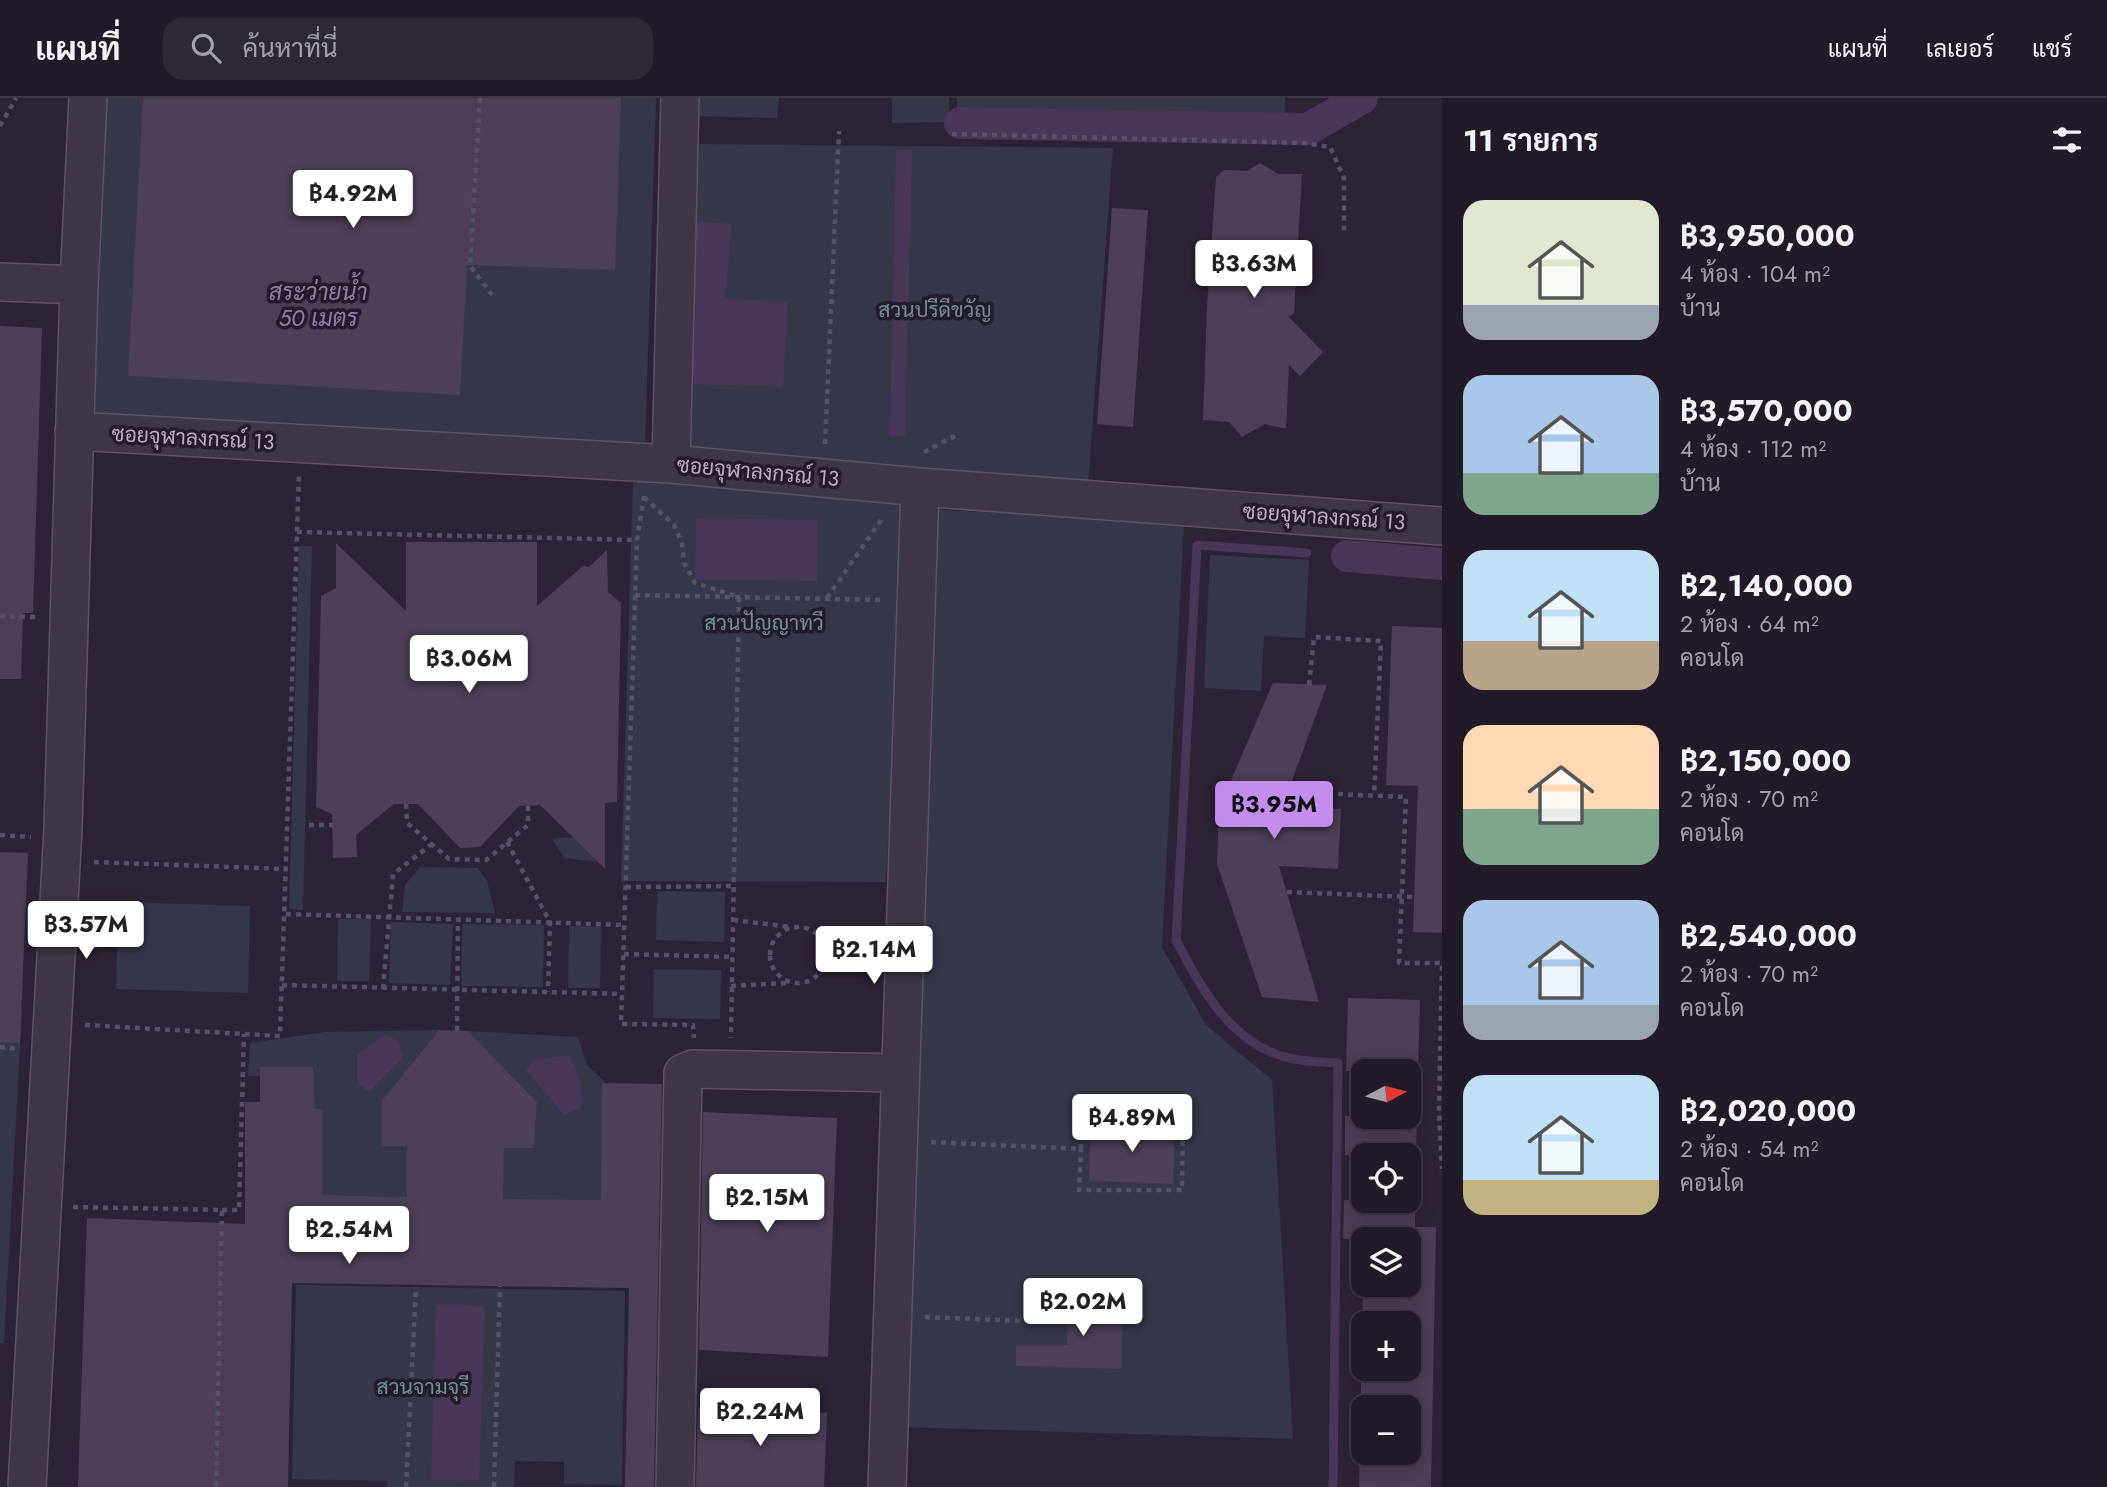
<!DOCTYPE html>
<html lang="th">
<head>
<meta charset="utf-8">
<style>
  :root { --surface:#221a28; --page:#2e2734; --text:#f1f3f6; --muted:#a2a1a8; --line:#3f3845; --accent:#c48cec }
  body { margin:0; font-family:Jost,Sarabun,sans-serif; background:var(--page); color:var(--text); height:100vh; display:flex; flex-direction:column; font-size:26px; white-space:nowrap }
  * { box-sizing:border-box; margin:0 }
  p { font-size:23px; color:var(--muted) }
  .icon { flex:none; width:38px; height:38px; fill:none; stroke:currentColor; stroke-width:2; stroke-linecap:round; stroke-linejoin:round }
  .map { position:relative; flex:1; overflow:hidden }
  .details { display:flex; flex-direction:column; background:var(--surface); width:665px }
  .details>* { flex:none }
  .needle { width:46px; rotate:83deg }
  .tools { position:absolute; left:1351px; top:961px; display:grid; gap:14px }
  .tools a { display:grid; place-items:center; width:70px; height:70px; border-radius:14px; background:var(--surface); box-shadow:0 4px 18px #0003,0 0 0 2px var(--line); font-size:35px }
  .price { position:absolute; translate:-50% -60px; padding:0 16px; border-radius:7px; background:#fff; color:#222; font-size:23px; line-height:46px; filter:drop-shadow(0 2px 4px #0008) }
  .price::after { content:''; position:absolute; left:50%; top:42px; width:21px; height:16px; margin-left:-10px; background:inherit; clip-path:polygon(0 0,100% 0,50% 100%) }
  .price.current { background:var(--accent); color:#111 }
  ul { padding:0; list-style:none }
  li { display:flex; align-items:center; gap:21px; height:175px; padding:0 21px }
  li span { display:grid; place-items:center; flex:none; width:196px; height:140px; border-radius:21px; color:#555 }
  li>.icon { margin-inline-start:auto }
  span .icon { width:84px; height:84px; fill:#fffc; stroke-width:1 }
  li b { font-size:30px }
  h2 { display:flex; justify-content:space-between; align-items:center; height:84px; padding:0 21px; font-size:30px }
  header { display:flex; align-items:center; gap:42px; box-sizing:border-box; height:98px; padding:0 35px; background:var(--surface); border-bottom:2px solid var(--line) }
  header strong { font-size:33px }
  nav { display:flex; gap:38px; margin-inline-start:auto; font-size:24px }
  .search { width:490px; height:63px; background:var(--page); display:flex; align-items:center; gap:18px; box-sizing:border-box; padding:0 24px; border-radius:21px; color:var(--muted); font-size:26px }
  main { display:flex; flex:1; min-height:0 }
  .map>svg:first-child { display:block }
  .green { fill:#343849 }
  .water { fill:#493659 }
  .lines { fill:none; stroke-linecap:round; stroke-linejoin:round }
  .stream { stroke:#493659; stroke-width:9 }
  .canal { stroke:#493659; stroke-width:32 }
  .building { fill:#4c3f56 }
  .minor-casing { stroke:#5d5364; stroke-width:40 }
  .path { stroke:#545264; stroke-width:4.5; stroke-dasharray:5 5; stroke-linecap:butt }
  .minor { stroke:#3f3646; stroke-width:37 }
  .labels { text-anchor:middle; stroke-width:7; stroke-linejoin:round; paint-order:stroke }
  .park-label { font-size:21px; fill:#718f96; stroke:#241b2b }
  .street-label { font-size:21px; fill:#bbb0c3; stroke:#241b2b }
  .water-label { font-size:23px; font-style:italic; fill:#947ca9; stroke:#241b2b }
</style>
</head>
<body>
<header>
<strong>แผนที่</strong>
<div class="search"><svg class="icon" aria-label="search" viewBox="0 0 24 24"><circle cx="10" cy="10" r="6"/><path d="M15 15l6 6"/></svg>ค้นหาที่นี่</div>
<nav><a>แผนที่</a><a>เลเยอร์</a><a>แชร์</a></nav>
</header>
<main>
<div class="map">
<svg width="1442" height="1389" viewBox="0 0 1442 1389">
  <rect width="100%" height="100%" fill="#2d2336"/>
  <path class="green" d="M 104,0 L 656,0 L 645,349 L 91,321 Z
    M 693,0 L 779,0 L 777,20 L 692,18 Z
    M 892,0 L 949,0 L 949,24 L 892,25 Z
    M 957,0 L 1285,0 L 1285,21 L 957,13 Z
    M 699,46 L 1113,50 L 1088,387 L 687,356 Z
    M 633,382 L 905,398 L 886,784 L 621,783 Z
    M 931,411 L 1184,426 L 1162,849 L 1206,927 L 1272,982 L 1293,1341 L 900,1329 Z
    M 299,448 L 312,448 L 303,812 L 289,811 Z
    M 1210,457 L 1309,462 L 1305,540 L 1264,538 L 1261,593 L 1204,590 Z
    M 573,739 L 598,764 L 564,760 L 552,741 Z
    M 420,769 L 478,770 L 487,783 L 495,815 L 402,814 L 405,787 Z
    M 657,793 L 725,794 L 724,844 L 656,842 Z
    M 118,804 L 250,808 L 248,895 L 116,891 Z
    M 338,821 L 371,821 L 369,883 L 337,883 Z
    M 391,824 L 453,826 L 450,887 L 389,885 Z
    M 462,826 L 544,827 L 543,889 L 461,888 Z
    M 569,828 L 601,829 L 600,890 L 568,890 Z
    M 654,871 L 721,872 L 720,921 L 653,920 Z
    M 0,910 L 22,911 L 4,1245 L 0,1245 Z
    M 439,932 L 382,1002 L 382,1048 L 407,1048 L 407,1099 L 309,1098 L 303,977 L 248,978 L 250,945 L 325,934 Z
    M 468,933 L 578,939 L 587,967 L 605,984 L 606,1111 L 500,1107 L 504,1050 L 534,1050 L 537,1004 Z
    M 296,1187 L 625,1193 L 622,1387 L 564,1386 L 564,1364 L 515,1363 L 514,1389 L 387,1389 L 387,1383 L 292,1381 Z"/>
  <path class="water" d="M 896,52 L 912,52 L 905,338 L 890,338 Z
    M 696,123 L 732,126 L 725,200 L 788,204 L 783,289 L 690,286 Z
    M 696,420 L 818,422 L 817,483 L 695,482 Z
    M 385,937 C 397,941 402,947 403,960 L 369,994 L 357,985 L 357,957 Z
    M 569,957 C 579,976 584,988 581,1010 L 564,1017 L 526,972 L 534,962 Z
    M 436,1207 L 485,1208 L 479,1383 L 431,1382 Z"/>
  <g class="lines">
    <path class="stream" d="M 1307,455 L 1197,447 L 1176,842 C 1202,892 1233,950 1294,961 C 1309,964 1323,964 1338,965 L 1333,1389"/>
    <path class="canal" d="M 960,25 L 1308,31 L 1362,0
      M 1347,458 L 1442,466"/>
  </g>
  <path class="building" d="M 143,0 L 621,0 L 615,172 L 467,167 L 460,297 L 128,278 Z
    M 1260,65 L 1278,76 L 1302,76 L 1294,215 L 1289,219 L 1323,254 L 1300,278 L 1289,267 L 1286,331 L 1265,326 L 1242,339 L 1229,324 L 1203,322 L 1207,209 L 1216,79 L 1224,72 L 1247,73 Z
    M 1112,110 L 1148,112 L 1133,329 L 1097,326 Z
    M 0,228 L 42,230 L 33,515 L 23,515 L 21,581 L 0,581 Z
    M 406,444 L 537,444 L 537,508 L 583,468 L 589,469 L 607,452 L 608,494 L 621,505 L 617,704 L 605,705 L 605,771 L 540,707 L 519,708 L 480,749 L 460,750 L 418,706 L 394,706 L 356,737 L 357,759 L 333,760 L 332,716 L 316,709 L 321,498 L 336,490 L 336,445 L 406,513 Z
    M 1392,528 L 1442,530 L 1442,835 L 1413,834 L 1418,688 L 1386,687 Z
    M 1273,585 L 1327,587 L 1282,710 L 1341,711 L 1338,771 L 1279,768 L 1319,904 L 1262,899 L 1217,766 L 1219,710 Z
    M 0,754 L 28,755 L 20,945 L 0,944 Z
    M 1348,900 L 1420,902 L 1418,973 L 1346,973 Z
    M 439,932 L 468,933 L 537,1004 L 534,1050 L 504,1050 L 503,1101 L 601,1102 L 602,985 L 662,986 L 654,1389 L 625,1389 L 629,1190 L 292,1185 L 288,1389 L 78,1389 L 87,1120 L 245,1126 L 245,1004 L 260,1004 L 260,969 L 313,969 L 314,1011 L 322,1011 L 322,1097 L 407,1099 L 407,1048 L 382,1048 L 382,1002 Z
    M 703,1014 L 837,1020 L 828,1259 L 699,1252 Z
    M 1345,1018 L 1417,1018 L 1416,1057 L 1345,1057 Z
    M 1091,1026 L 1175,1030 L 1173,1086 L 1089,1083 Z
    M 1344,1102 L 1415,1102 L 1415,1129 L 1436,1129 L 1431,1389 L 1359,1389 L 1360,1354 L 1409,1354 L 1409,1309 L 1361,1309 L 1361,1270 L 1409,1270 L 1409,1225 L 1362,1225 L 1363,1186 L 1409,1186 L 1409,1141 L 1343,1141 Z
    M 1068,1199 L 1122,1201 L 1121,1271 L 1016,1268 L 1016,1247 L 1067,1247 Z
    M 698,1309 L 827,1315 L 824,1389 L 696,1389 Z"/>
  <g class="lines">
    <g class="minor-casing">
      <path id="minor" d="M 0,184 L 79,187
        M 74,333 L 671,366 L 920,389 L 1442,428
        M 671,366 L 680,0
        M 27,1389 L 63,730 L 79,187 L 88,0
        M 675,1389 L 683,975 L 693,971 L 900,975
        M 887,1389 L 920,389"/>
    </g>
    <path class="path" d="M 480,0 L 470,168 L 492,197
      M 0,28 L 16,0
      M 952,36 L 1303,45 L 1330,49 L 1344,80 L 1344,133
      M 825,346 L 839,33
      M 924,354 L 957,337
      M 644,398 L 637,442 L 621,926 L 693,927 L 694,940
      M 644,399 L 674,427 L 682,445 L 684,465 L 695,485 L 739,499 L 731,940
      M 297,434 L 637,442
      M 635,497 L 883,502
      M 827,500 L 884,418
      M 0,518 L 38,519
      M 1309,587 L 1314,539 L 1381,543 L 1374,697
      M 1288,694 L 1406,699 L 1399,865 L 1442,865 L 1439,1013 L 1442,1071
      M 406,706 L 407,725 L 449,761 L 486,762 L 528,727 L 528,708
      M 309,727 L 333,727
      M 0,737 L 31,739
      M 507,744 L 550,824 L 548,894
      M 94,764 L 287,771
      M 626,789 L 733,788
      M 1287,794 L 1414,799
      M 286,816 L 625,827
      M 733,822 L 791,829
      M770 857a28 28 0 1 1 56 0a28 28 0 1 1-56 0Z
      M 624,856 L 732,859
      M 282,887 L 622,896
      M 731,888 L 787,885
      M 383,891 L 393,776 L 432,746
      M 85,927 L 280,938 L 299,376
      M 457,933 L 458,821
      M 0,949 L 20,951
      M 931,1044 L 1081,1051 L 1083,1020 L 1183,1024 L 1182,1092 L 1079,1092 L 1081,1051
      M 73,1109 L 222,1112 L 216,1389
      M 222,1112 L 239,1112 L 244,936
      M 925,1219 L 1051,1224
      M 406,1389 L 416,1189
      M 494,1389 L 500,1188"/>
    <use href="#minor" class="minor"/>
  </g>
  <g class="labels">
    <g class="park-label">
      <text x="935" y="219">สวนปรีดีขวัญ</text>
      <text x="764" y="532">สวนปัญญาทวี</text>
      <text x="423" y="1296">สวนจามจุรี</text>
    </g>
    <g class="street-label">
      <text transform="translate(193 340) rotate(3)" y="7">ซอยจุฬาลงกรณ์ 13</text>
      <text transform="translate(758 374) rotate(5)" y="7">ซอยจุฬาลงกรณ์ 13</text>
      <text transform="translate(1324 419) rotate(4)" y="7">ซอยจุฬาลงกรณ์ 13</text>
    </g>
    <g class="water-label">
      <text x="318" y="202">สระว่ายน้ำ<tspan x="318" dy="26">50 เมตร</tspan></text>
    </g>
  </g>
</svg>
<div class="tools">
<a><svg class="needle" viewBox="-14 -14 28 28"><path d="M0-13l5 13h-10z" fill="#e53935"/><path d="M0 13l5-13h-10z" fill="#a2a1a8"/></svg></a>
<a><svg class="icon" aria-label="locate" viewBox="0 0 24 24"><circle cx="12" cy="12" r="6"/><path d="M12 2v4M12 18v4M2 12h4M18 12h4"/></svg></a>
<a><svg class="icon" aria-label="layers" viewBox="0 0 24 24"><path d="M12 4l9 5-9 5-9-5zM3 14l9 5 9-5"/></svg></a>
<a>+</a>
<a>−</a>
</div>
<b class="price" style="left:353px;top:132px">฿4.92M</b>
<b class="price" style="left:1254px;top:202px">฿3.63M</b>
<b class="price" style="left:469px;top:597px">฿3.06M</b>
<b class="price current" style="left:1274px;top:743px">฿3.95M</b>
<b class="price" style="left:86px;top:863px">฿3.57M</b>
<b class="price" style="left:874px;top:888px">฿2.14M</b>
<b class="price" style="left:1132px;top:1056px">฿4.89M</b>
<b class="price" style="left:767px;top:1136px">฿2.15M</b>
<b class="price" style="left:349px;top:1168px">฿2.54M</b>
<b class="price" style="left:1083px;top:1240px">฿2.02M</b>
<b class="price" style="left:760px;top:1350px">฿2.24M</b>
</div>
<section class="details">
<h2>11 รายการ<svg class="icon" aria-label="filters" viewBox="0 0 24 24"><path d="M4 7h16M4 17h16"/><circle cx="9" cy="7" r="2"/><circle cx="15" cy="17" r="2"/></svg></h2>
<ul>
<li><span style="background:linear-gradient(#dfe7d0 75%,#9aa5b1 0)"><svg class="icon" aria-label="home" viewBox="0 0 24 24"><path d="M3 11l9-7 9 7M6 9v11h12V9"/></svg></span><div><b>฿3,950,000</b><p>4 ห้อง · 104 m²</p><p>บ้าน</p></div></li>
<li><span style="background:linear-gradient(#a9c7e8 70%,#7fa58c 0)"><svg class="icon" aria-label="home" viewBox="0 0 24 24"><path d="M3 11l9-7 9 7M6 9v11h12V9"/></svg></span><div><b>฿3,570,000</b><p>4 ห้อง · 112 m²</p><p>บ้าน</p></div></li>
<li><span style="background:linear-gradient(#bfe0f5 65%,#b9a48a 0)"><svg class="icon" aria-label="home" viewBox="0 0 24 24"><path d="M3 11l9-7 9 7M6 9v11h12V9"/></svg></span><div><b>฿2,140,000</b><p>2 ห้อง · 64 m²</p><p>คอนโด</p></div></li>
<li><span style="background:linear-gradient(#ffd9b3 60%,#7fa58c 0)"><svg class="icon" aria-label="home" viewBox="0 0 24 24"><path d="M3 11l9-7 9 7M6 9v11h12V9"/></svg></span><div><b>฿2,150,000</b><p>2 ห้อง · 70 m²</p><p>คอนโด</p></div></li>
<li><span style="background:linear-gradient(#a9c7e8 75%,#9aa5b1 0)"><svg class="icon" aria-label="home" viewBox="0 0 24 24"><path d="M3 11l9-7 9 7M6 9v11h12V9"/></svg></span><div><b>฿2,540,000</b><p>2 ห้อง · 70 m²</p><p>คอนโด</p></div></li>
<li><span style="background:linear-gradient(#bfe0f5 75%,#c2b280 0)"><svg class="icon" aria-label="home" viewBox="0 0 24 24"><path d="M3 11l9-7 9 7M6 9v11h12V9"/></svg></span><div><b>฿2,020,000</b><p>2 ห้อง · 54 m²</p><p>คอนโด</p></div></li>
</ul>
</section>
</main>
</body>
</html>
